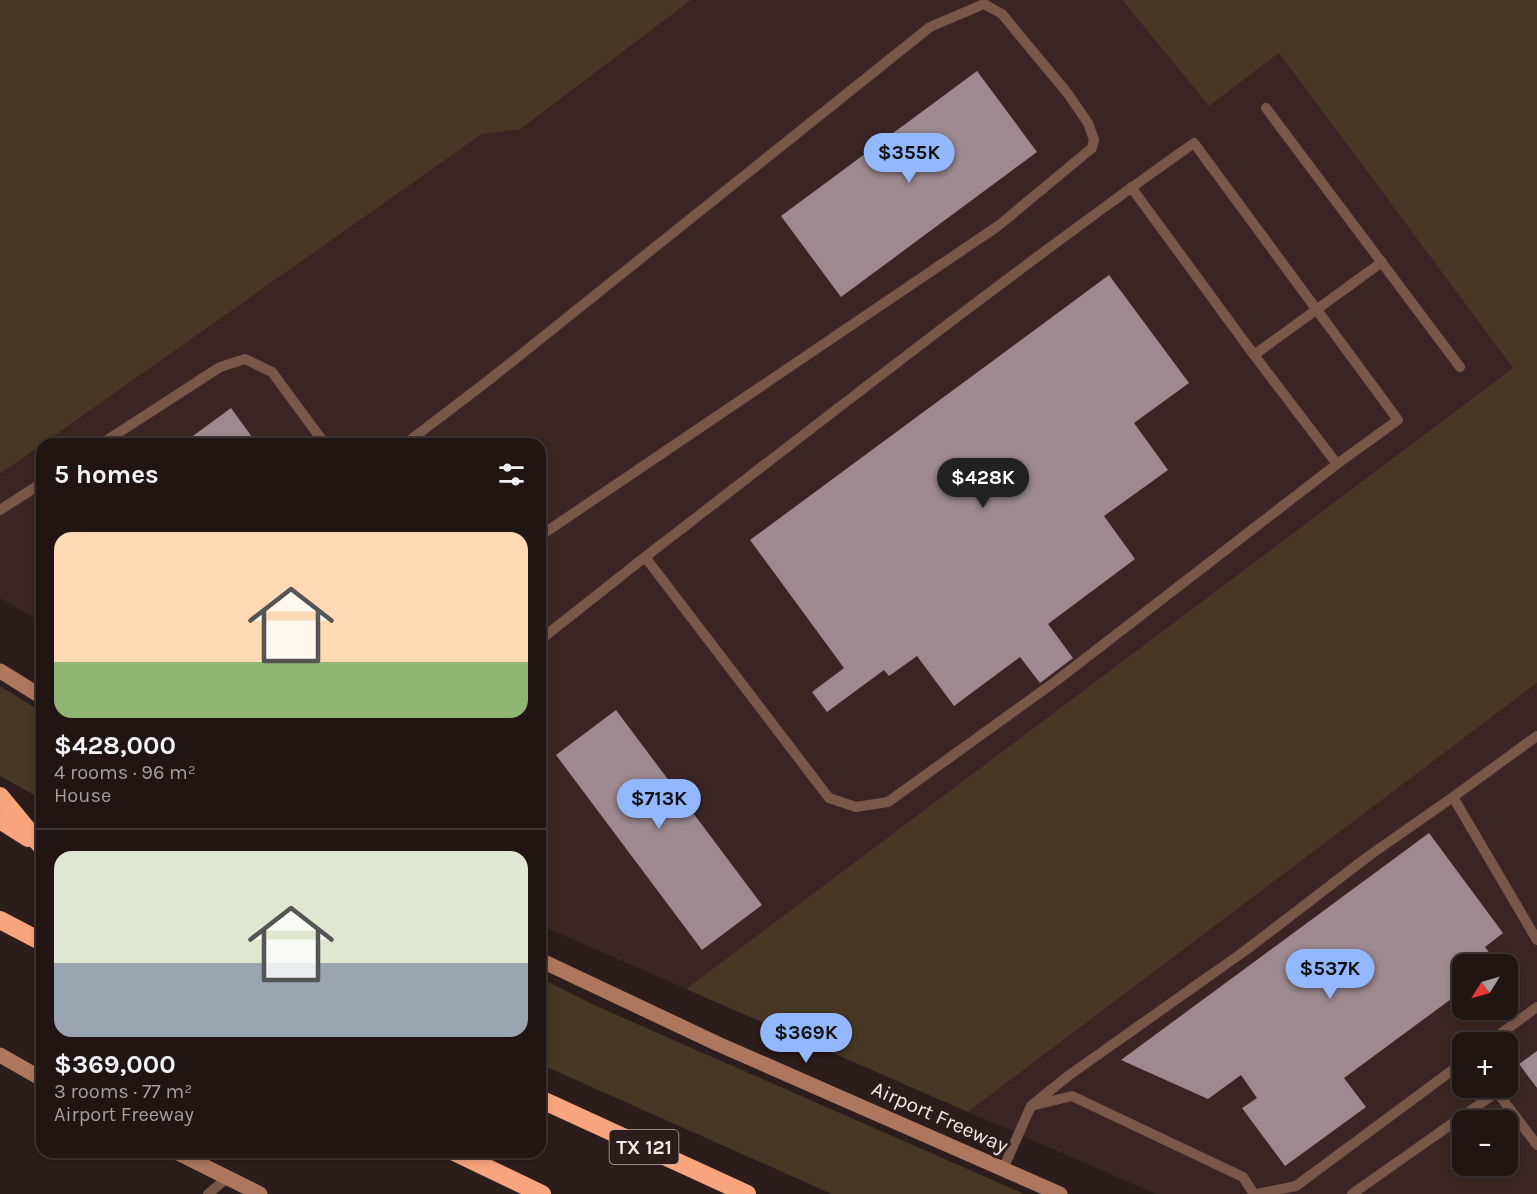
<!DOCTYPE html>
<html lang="en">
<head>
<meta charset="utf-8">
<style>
  :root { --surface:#211514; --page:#2d2222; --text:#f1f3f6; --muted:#a29fa0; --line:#3e3434; --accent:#93b7fd }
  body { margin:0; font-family:Karla,sans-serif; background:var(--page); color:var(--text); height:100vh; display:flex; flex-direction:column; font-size:22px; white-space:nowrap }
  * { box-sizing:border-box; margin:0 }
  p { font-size:20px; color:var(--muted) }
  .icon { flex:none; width:33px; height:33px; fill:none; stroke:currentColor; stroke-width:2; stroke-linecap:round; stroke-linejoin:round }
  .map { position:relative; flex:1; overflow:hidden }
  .sheet { position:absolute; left:36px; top:438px; width:510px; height:720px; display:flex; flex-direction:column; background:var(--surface); border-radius:18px; box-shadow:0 3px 9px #0003,0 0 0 2px var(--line) }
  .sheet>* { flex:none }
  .needle { width:39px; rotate:233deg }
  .tools { position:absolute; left:1452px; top:954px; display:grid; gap:12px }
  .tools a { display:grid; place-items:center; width:66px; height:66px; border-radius:12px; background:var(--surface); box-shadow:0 3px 9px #0003,0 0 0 2px var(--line); font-size:30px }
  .price { position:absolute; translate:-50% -51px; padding:0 14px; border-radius:21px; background:var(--accent); color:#111; font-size:20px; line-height:39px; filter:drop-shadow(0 2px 3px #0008) }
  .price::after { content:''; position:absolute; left:50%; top:36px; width:18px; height:14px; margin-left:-9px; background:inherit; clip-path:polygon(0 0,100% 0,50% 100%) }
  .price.active { background:#222; color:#fff }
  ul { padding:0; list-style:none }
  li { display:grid; align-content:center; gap:12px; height:318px; padding:0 18px }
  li+li { border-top:2px solid var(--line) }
  li span { display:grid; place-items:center; height:186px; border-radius:18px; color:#555 }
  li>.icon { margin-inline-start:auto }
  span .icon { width:108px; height:108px; fill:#fffc; stroke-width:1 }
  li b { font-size:26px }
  h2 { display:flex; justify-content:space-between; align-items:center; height:72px; padding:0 18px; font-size:26px }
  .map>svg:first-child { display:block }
  .built { fill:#3b2524; fill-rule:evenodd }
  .green { fill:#483725 }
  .building { fill:#9d898f }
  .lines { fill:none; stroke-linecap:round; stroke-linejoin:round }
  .lane { stroke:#7a5849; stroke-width:10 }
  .secondary { stroke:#ad775e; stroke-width:15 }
  .highway { stroke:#f8a57d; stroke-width:18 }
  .labels { text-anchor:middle; stroke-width:6; stroke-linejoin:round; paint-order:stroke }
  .shield { fill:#2c1c1b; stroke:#b8acaa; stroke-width:1.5 }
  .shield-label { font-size:20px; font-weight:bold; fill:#f4e9e8 }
  .street-label { font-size:21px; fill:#f4e9e8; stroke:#2c1c1b }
</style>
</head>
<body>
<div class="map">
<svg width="1537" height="1194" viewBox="0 0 1537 1194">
  <rect width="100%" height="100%" fill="#2c1c1b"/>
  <path class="built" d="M 691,0 L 1122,0 L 1209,106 L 1279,53 L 1513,368 L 686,989 L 540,925 L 540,444 L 43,444 L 482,134 L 522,129 Z
    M 42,445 L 42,623 L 0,598 L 0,474 Z
    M 1537,683 L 1537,1194 L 1156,1194 L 968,1112 ZM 1462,964 L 1508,964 L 1508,1010 L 1462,1010 ZM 1462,1042 L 1508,1042 L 1508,1088 L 1462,1088 ZM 1462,1120 L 1508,1120 L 1508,1166 L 1462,1166 Z"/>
  <path class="green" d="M 0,0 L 691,0 L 521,129 L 482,134 L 0,474 Z
    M 1122,0 L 1537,0 L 1537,683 L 968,1112 L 686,989 L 1513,368 L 1279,53 L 1209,106 Z
    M 0,686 L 42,712 L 42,799 L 0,776 Z
    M 540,978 L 594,1005 L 1024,1194 L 832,1194 L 540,1064 Z"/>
  <path class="building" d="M 977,71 L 1037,152 L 841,297 L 781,216 Z
    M 1109,275 L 1189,383 L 1134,423 L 1168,470 L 1104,516 L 1135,559 L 1048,624 L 1073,658 L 1040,683 L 1020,657 L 954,706 L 917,656 L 889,676 L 884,670 L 827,712 L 812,692 L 844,668 L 750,540 Z
    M 231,408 L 257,444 L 182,444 Z
    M 616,710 L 762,905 L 702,950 L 556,755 Z
    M 1429,833 L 1503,933 L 1485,947 L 1497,964 L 1462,964 L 1462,991 L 1344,1078 L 1366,1107 L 1285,1166 L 1242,1108 L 1257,1098 L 1241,1075 L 1208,1099 L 1121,1060 Z
    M 1537,1051 L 1537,1088 L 1519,1064 Z"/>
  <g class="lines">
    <path class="lane" d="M 1266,108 L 1460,367
      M 1131,187 L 1254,355
      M 101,444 L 220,367 L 245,359 L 272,372 L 325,444
      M 405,444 L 489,380 L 930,27 L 984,4 L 1002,14 L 1068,94 L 1088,123 L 1094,140 L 1092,148 L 998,226 L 540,536
      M 1337,464 L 1254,355 L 1382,262
      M 0,510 L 42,483
      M 540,640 L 645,557 C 827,417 1007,275 1194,143 L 1398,420 L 1337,464 L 1056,681 L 888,802 L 856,807 L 829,798 L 645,557
      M 1453,797 L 1537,736
      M 1489,1042 L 1537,1007
      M 1031,1106 L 1068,1076 L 1246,950 L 1370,855 L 1453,797 L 1537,940
      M 1003,1169 L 1031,1106 L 1072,1096 L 1243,1177 L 1254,1194
      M 208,1194 L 227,1178
      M 1257,1194 L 1296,1186 L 1462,1063
      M 1352,1194 L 1497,1092 L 1537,1145"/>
    <path class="secondary" d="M 0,671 L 42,697
      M 540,960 L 718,1044 L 1060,1194
      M 0,1055 L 42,1079
      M 176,1152 L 260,1194"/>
    <path class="highway" d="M 0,796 L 42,847
      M 0,820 L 28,838
      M 0,920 L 42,942
      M 540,1099 L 747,1194
      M 454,1152 L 542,1194"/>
  </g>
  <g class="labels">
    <rect class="shield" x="609.5" y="1130" width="69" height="34" rx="4.5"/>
    <g class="shield-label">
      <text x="644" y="1154">TX 121</text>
    </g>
    <g class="street-label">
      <text transform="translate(940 1117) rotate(24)" y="7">Airport Freeway</text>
    </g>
  </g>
</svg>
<div class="tools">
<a><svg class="needle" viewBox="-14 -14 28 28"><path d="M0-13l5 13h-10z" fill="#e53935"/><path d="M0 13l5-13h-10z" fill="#a29fa0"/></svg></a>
<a>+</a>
<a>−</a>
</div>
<b class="price" style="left:909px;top:184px">$355K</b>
<b class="price active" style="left:983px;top:509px">$428K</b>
<b class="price" style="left:659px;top:830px">$713K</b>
<b class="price" style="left:1330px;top:1000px">$537K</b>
<b class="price" style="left:806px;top:1064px">$369K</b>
<section class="sheet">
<h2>5 homes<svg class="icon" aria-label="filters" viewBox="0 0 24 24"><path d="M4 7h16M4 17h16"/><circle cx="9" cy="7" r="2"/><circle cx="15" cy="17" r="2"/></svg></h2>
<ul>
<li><span style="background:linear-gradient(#ffd9b3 70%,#8fb573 0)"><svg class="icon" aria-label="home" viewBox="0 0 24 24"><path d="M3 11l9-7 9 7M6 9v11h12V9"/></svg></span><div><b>$428,000</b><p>4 rooms · 96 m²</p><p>House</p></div></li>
<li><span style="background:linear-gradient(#dfe7d0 60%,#9aa5b1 0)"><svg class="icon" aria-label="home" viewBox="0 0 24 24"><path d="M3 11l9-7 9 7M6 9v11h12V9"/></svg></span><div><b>$369,000</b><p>3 rooms · 77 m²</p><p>Airport Freeway</p></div></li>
</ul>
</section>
</div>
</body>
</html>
